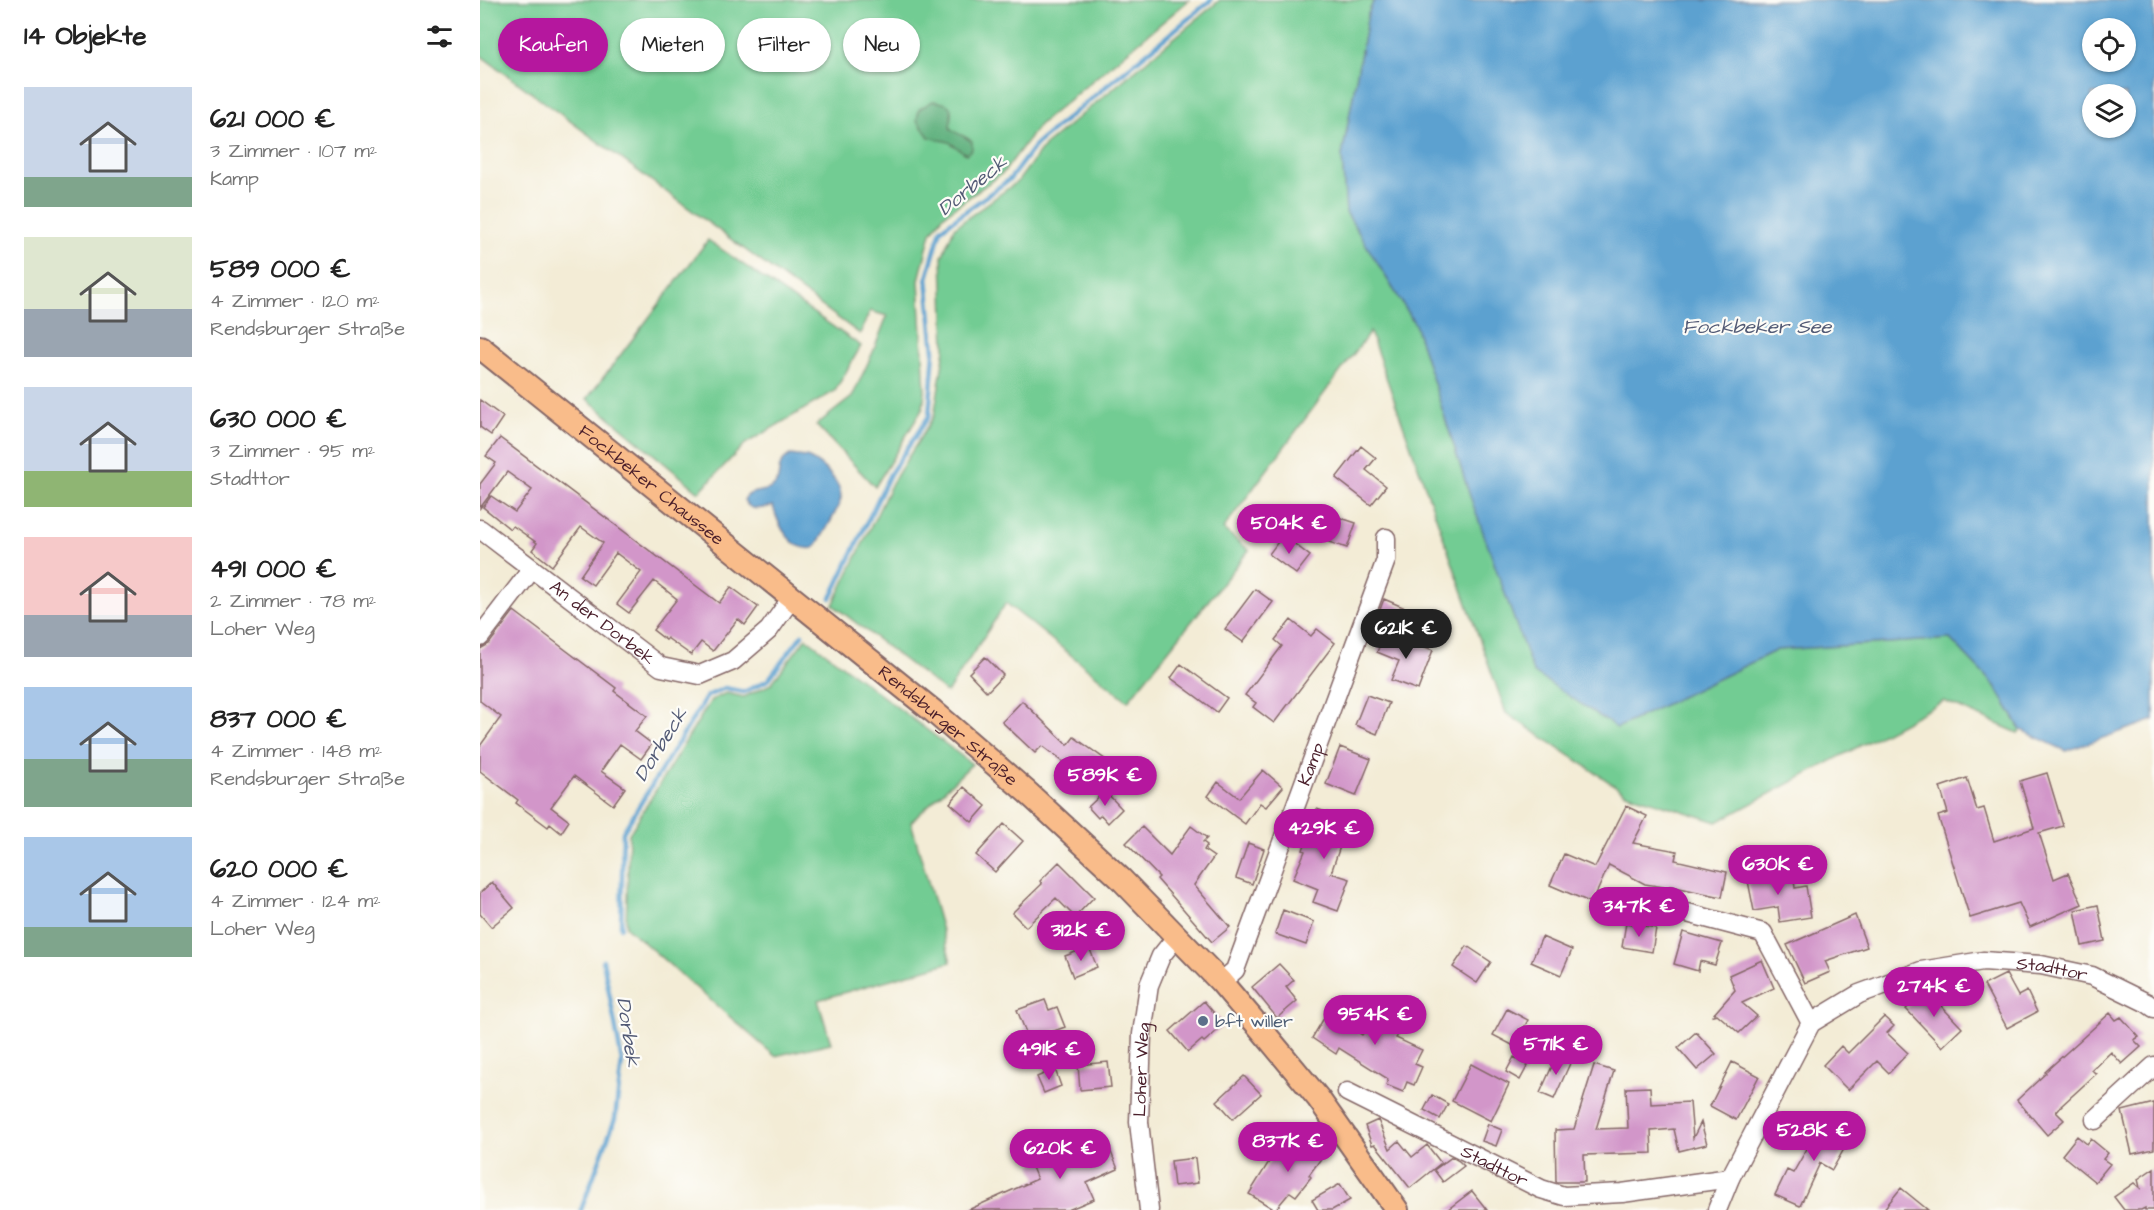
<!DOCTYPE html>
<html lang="de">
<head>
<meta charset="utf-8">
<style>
  :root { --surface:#fff; --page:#f2f2f2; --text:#222; --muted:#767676; --accent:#b5179e }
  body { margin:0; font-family:"Architects Daughter",sans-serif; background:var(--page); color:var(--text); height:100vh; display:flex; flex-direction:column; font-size:22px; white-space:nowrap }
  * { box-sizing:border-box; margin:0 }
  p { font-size:20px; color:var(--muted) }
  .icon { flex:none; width:33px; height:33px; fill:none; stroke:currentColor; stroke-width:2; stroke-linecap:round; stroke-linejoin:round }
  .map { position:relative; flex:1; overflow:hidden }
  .drawer { display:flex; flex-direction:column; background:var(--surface); width:480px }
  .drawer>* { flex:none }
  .banner { position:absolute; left:18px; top:18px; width:570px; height:54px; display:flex; gap:12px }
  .controls { position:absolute; left:1602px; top:18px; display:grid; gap:12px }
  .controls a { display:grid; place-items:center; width:54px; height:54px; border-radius:50%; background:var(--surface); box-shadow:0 2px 4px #0004; font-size:30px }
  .price { position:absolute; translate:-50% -51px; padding:0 14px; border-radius:21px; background:var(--accent); color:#fff; font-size:20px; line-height:39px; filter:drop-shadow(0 2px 3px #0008) }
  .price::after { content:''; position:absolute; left:50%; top:36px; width:18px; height:14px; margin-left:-9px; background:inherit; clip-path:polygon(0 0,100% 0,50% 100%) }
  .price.active { background:#222; color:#fff }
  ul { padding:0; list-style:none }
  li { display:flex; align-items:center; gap:18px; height:150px; padding:0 24px }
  li span { display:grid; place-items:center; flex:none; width:168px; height:120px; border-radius:0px; color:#555 }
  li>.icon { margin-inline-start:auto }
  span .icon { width:72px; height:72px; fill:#fffc; stroke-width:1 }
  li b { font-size:26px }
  h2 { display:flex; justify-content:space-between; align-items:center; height:72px; padding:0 24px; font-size:26px }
  .pill { padding:0 21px; border-radius:27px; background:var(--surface); box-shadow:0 2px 4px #0004; font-size:21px; line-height:54px }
  .pill.active { background:var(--accent); color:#fff }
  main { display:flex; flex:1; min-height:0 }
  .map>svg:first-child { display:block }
  .green { fill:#72cc93; stroke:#5e765f; stroke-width:1.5 }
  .forest { fill:#5db07d; stroke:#546854; stroke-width:1.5 }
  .water { fill:#5ba1d0; stroke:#52607e; stroke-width:1.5; fill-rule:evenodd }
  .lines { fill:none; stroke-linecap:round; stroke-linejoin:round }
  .stream { stroke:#5ba1d0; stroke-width:4.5 }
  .building { fill:#d296c9 }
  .minor-casing { stroke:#856767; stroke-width:21 }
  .major-casing { stroke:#856767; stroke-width:26 }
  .minor { stroke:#fff; stroke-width:18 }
  .major { stroke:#f9bc8a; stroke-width:22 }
  .service-dot { fill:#5c6f8a; stroke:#fdfcf7; stroke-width:2 }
  .labels { text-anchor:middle; stroke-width:4.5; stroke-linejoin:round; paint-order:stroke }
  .street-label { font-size:18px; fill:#4a1f2b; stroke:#fdfcf7 }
  .service-label { font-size:18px; fill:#4e5e75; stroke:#fdfcf7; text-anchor:start }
  .water-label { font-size:20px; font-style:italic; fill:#525a75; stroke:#fdfcf7 }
</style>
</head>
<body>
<main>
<section class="drawer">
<h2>14 Objekte<svg class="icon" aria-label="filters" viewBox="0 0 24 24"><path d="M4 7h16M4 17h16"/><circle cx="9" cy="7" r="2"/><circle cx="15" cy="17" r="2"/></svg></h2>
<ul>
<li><span style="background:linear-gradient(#c9d6e8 75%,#7fa58c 0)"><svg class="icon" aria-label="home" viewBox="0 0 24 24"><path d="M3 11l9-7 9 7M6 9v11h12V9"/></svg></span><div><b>621 000 €</b><p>3 Zimmer · 107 m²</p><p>Kamp</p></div></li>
<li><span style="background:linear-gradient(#dfe7d0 60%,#9aa5b1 0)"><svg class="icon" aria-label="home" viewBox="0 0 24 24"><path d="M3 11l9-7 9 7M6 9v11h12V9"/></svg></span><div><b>589 000 €</b><p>4 Zimmer · 120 m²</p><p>Rendsburger Straße</p></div></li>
<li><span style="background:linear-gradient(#c9d6e8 70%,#8fb573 0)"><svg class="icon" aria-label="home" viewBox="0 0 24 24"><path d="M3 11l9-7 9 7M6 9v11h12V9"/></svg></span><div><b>630 000 €</b><p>3 Zimmer · 95 m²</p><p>Stadttor</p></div></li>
<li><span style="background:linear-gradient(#f6c9c9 65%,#9aa5b1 0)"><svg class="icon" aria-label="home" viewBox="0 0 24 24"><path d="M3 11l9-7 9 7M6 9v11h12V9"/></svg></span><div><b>491 000 €</b><p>2 Zimmer · 78 m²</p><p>Loher Weg</p></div></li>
<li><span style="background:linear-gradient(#a9c7e8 60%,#7fa58c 0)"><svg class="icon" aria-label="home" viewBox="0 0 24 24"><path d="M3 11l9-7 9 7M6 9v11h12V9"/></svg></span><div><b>837 000 €</b><p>4 Zimmer · 148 m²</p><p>Rendsburger Straße</p></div></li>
<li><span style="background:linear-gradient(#a9c7e8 75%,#7fa58c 0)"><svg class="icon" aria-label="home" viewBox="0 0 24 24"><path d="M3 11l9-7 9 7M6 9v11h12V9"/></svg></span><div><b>620 000 €</b><p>4 Zimmer · 124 m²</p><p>Loher Weg</p></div></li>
</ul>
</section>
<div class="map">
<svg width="1674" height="1210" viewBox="0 0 1674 1210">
  <rect width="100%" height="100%" fill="#fdfcf7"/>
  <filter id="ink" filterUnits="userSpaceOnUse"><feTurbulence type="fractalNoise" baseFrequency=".0167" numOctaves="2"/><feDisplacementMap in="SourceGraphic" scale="12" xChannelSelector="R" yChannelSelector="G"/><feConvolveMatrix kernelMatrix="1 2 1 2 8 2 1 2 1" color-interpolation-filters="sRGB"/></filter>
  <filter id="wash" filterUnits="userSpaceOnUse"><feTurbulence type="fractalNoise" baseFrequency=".008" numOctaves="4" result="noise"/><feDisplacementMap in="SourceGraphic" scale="24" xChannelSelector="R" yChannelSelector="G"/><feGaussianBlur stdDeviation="1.35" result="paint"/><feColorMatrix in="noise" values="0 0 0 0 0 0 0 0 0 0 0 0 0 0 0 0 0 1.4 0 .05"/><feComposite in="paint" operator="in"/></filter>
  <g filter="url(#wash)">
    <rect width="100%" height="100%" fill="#f3ecd6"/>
    <path class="green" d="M 0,0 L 709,0 L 559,125 L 524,172 L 463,216 L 451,233 L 439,280 L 445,392 L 443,408 L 395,487 L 336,425 L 372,397 L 393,352 L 407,316 L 390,311 L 380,334 L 0,55 Z
      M 740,0 L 894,0 L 888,14 L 862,156 L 866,212 L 935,324 L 990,496 L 1137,728 L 1297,650 L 1470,639 L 1515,686 L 1541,730 L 1538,733 L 1464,701 L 1237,822 L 1146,793 L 1026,713 L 890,332 L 743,529 L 769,550 L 648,701 L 526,603 L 467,693 L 353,605 L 412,483 L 454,416 L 465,349 L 462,257 L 474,228 L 538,181 L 565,145 Z
      M 228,240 L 381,346 L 355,391 L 265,444 L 219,492 L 107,399 Z
      M 326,638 L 492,764 L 431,822 L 471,962 L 338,1000 L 351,1043 L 295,1056 L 146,927 L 149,834 L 231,700 L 246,693 L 264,697 L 291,684 Z"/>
    <path class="forest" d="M 453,101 C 477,104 471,110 470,128 C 477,135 485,135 492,142 L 492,149 L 486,154 L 469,142 L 449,137 L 437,120 L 439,109 Z"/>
    <path class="water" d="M 894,0 L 1674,0 L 1674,720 L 1586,751 L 1541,730 L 1515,686 L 1470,639 L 1297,650 L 1137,728 L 1053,672 L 990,496 L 935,324 L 866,212 L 862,156 L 888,14 ZM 1612,28 L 1646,28 L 1646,62 L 1612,62 ZM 1612,94 L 1646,94 L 1646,128 L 1612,128 Z
      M 310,455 C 316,456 323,456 329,458 C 342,464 361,482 361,497 C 361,505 340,541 334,548 C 311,552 298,525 293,506 C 282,508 270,513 264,500 C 271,487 286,495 295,485 C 303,475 293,466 310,455 Z"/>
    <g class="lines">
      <path class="stream" d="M 351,598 L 410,474 L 449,416 L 454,351 L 447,278 L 461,229 L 530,179 L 556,144 L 731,0
        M 141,927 L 143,832 L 227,696 L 245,688 L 264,692 L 288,680 L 322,635
        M 101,1210 L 135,1119 L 142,1062 L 123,960"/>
    </g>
    <g id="blocks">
      <path class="building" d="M 0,400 L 23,417 L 11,435 L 0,427 Z
        M 20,438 L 239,603 L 251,587 L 278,607 L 265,625 L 258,619 L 233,651 L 221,642 L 211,655 L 187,638 L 186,640 L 173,630 L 197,599 L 174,581 L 149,613 L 137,604 L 161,572 L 136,553 L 113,585 L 100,576 L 123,543 L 101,527 L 72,566 L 52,550 L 57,543 L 33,526 L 30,529 L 3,507 L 11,496 L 35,512 L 52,490 L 27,472 L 0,508 L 0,484 L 16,463 L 6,456 Z
        M 881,446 L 896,458 L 886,470 L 906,486 L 891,505 L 856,478 Z
        M 849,514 L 876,523 L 867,548 L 840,539 Z
        M 803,535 L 830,556 L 816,574 L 789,554 Z
        M 775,589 L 793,602 L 763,642 L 745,629 Z
        M 904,599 L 925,608 L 915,631 L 895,623 Z
        M 34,611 L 136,688 L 134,691 L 167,716 L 155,731 L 172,744 L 161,759 L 140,744 L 121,771 L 145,788 L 133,805 L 94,776 L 71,807 L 89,821 L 81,833 L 70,824 L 68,827 L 36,803 L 38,800 L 0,771 L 0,746 L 21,717 L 0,701 L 0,649 L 9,644 Z
        M 811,620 L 831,636 L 837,629 L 855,643 L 794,723 L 773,707 L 776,703 L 765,695 L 802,646 L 795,640 Z
        M 905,632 L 953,650 L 938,690 L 911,680 L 919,661 L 897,652 Z
        M 505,657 L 523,675 L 507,692 L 489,673 Z
        M 701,664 L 747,698 L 737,712 L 691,678 Z
        M 887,695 L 909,703 L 897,734 L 875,725 Z
        M 542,701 L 588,745 L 594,737 L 626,760 L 610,782 L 562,746 L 555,753 L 522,722 Z
        M 860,747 L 891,759 L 876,796 L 846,784 Z
        M 783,770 L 803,787 L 786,807 L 780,803 L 765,824 L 728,796 L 738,782 L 759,798 Z
        M 1567,773 L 1583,826 L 1559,833 L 1574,879 L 1588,873 L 1602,904 L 1550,927 L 1539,903 L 1490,918 L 1458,816 L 1468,813 L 1460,787 L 1487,778 L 1497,810 L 1504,808 L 1514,841 L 1554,828 L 1540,781 Z
        M 484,787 L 506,806 L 492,822 L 470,803 Z
        M 625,791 L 642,809 L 628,823 L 621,815 L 618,818 L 608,807 Z
        M 1146,806 L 1167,816 L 1153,843 L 1197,851 L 1195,860 L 1247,872 L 1242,897 L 1190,886 L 1190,888 L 1165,884 L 1129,865 L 1112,903 L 1070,885 L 1084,854 L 1115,867 Z
        M 837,809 L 869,820 L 851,873 L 870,879 L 858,911 L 833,902 L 838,889 L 813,879 L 825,851 L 823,850 Z
        M 524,824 L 543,841 L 515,872 L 496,855 Z
        M 711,826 L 727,838 L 723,842 L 727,845 L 724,850 L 734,857 L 714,885 L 750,927 L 732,942 L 677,879 L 679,877 L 646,843 L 662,827 L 690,855 Z
        M 768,843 L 784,849 L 772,884 L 756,878 Z
        M 579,862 L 614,897 L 595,917 L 576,898 L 546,927 L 532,913 L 562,884 L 560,881 Z
        M 1284,868 L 1285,875 L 1295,873 L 1297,883 L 1314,880 L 1315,888 L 1326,886 L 1331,917 L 1300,922 L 1298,907 L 1274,911 L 1266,871 Z
        M 12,882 L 34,908 L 11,927 L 0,914 L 0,893 Z
        M 1618,905 L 1625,941 L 1602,946 L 1595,910 Z
        M 803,910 L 834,922 L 826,945 L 795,934 Z
        M 1375,915 L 1387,947 L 1345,961 L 1350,972 L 1325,983 L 1307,945 Z
        M 1146,923 L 1176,928 L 1172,952 L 1142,947 Z
        M 1203,932 L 1242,943 L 1235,965 L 1220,961 L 1218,971 L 1194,964 Z
        M 1062,937 L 1092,950 L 1081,975 L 1051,962 Z
        M 987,946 L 1011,962 L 997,983 L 973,967 Z
        M 609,947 L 617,967 L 593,977 L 585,956 Z
        M 1282,960 L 1294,988 L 1262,1003 L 1277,1016 L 1259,1033 L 1237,1014 L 1233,1015 L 1255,990 L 1249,975 Z
        M 799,964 L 814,980 L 806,987 L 817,1001 L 797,1018 L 772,987 Z
        M 1526,974 L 1538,996 L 1547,991 L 1557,1012 L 1527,1028 L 1504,985 Z
        M 1446,990 L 1482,1028 L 1462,1047 L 1426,1009 Z
        M 565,1000 L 569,1010 L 577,1007 L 585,1027 L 549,1040 L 537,1010 Z
        M 724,1001 L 744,1025 L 724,1042 L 722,1040 L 708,1052 L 690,1031 Z
        M 903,1001 L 928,1018 L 916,1038 L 942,1050 L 935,1064 L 942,1067 L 934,1085 L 927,1082 L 923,1092 L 906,1085 L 908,1079 L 859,1048 L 856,1054 L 832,1038 L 847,1013 L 882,1035 Z
        M 1027,1009 L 1048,1020 L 1034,1046 L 1013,1035 Z
        M 1630,1013 L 1636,1020 L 1641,1017 L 1659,1037 L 1654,1040 L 1661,1047 L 1642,1064 L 1631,1052 L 1612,1070 L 1616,1074 L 1581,1106 L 1576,1112 L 1584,1120 L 1567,1135 L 1537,1100 L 1566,1073 L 1565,1072 Z
        M 1404,1017 L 1414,1026 L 1407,1033 L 1428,1053 L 1409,1073 L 1397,1061 L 1368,1090 L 1343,1065 L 1361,1046 L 1368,1053 Z
        M 1216,1032 L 1236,1054 L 1217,1070 L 1198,1048 Z
        M 1078,1053 L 1092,1059 L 1074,1099 L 1060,1093 Z
        M 1034,1057 L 1048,1065 L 1040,1080 L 1026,1072 Z
        M 628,1062 L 631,1087 L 600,1090 L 598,1065 Z
        M 1252,1062 L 1279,1076 L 1256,1120 L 1230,1106 Z
        M 991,1064 L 1029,1084 L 1011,1121 L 972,1101 Z
        M 1114,1065 L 1134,1071 L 1116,1129 L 1148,1128 L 1146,1088 L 1170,1087 L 1171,1104 L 1210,1102 L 1213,1138 L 1221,1122 L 1227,1144 L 1199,1151 L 1194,1129 L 1171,1131 L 1172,1153 L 1104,1155 L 1105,1182 L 1076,1182 L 1075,1130 L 1094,1129 Z
        M 575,1069 L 581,1086 L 564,1093 L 557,1077 Z
        M 764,1076 L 781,1094 L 753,1119 L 737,1101 Z
        M 952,1095 L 968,1104 L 960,1119 L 944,1110 Z
        M 1674,1103 L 1674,1149 L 1652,1154 L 1642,1111 Z
        M 1344,1119 L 1372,1135 L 1352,1170 L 1340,1163 L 1320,1206 L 1295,1195 L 1307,1170 L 1313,1173 Z
        M 898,1120 L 910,1149 L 919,1141 L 932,1157 L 947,1145 L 961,1163 L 930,1188 L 895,1144 L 892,1145 L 885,1126 Z
        M 1008,1124 L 1022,1130 L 1016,1146 L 1002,1141 Z
        M 623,1133 L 638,1169 L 607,1183 L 614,1199 L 588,1210 L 488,1210 L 557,1179 L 551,1165 L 604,1142 L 606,1145 L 605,1141 Z
        M 828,1133 L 848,1149 L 829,1175 L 831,1177 L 816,1196 L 810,1192 L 795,1210 L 769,1194 L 795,1152 L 807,1159 Z
        M 1597,1136 L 1607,1144 L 1611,1139 L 1628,1153 L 1623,1159 L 1630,1164 L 1615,1182 L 1582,1155 Z
        M 972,1157 L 979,1161 L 984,1166 L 963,1182 L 954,1170 Z
        M 715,1158 L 718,1183 L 694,1186 L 691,1161 Z
        M 1674,1168 L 1674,1210 L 1665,1210 L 1665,1208 L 1661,1210 L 1644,1210 L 1634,1197 L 1654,1183 L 1660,1188 L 1658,1179 Z
        M 860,1184 L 870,1200 L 852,1210 L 838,1210 L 832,1200 Z
        M 1421,1188 L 1448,1210 L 1403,1210 Z
        M 992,1191 L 1007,1210 L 967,1210 Z"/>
    </g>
  </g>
  <g filter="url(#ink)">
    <use href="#blocks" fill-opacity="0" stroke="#856767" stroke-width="1.5"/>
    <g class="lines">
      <g class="minor-casing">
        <g id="minor">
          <path id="s1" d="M 0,529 L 181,667 L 220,675 L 253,661 L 289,630 L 311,599"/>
          <path d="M 0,637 L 52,569"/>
          <path d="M 1162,901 L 1283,933 L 1331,1023"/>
          <path id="s2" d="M 741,982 L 755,970 L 906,560 L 906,538"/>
          <path id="s3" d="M 867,1092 L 1061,1189 L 1084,1196 L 1142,1193 L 1250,1178"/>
          <path d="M 1615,1120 L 1674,1066"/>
          <path id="s4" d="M 669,1210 L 659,1122 L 662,1034 L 669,985 L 681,956 L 697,936"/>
          <path id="s5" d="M 1237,1210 L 1250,1178 L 1331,1023 L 1379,994 L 1441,971 L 1503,961 L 1561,965 L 1612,976 L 1667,1003 L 1674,1008"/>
        </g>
      </g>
      <g class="major-casing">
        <g id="major">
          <path id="s6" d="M 0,347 L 453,711 L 548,793 L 641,879 L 741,982 L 780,1028 L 838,1098 L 917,1210"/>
        </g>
      </g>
      <use href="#minor" class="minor"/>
      <use href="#major" class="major"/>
    </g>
  </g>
  <circle class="service-dot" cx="723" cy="1021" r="6"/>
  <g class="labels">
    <g class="street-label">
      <text dy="6" stroke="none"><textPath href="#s6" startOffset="220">Fockbeker Chaussee</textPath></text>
      <text dy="6" stroke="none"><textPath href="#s1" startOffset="154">An der Dorbek</textPath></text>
      <text dy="6" stroke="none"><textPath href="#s6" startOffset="602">Rendsburger Straße</textPath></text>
      <text dy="6" stroke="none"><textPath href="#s2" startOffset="238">Kamp</textPath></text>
      <text dy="6" stroke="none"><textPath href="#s5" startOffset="464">Stadttor</textPath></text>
      <text dy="6" stroke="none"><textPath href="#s4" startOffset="141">Loher Weg</textPath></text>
      <text dy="6" stroke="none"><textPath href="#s3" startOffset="165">Stadttor</textPath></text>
    </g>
    <g class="service-label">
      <text x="735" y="1027">bft willer</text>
    </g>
    <g class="water-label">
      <text transform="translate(492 185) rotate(-39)" y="7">Dorbeck</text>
      <text x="1277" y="333">Fockbeker See</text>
      <text transform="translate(180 744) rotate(-58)" y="7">Dorbeck</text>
      <text transform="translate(149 1032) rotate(82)" y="7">Dorbek</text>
    </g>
  </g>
</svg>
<div class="controls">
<a><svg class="icon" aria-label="locate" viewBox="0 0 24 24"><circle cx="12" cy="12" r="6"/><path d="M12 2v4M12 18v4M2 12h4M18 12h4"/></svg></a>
<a><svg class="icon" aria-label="layers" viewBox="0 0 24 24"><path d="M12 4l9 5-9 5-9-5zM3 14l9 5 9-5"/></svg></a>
</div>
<b class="price" style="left:809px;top:555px">504K €</b>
<b class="price active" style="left:926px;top:660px">621K €</b>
<b class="price" style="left:625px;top:807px">589K €</b>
<b class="price" style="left:844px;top:860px">429K €</b>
<b class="price" style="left:1298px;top:896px">630K €</b>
<b class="price" style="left:1159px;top:938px">347K €</b>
<b class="price" style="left:601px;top:962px">312K €</b>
<b class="price" style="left:1454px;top:1018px">274K €</b>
<b class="price" style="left:895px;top:1046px">954K €</b>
<b class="price" style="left:1076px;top:1076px">571K €</b>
<b class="price" style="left:569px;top:1081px">491K €</b>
<b class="price" style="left:1334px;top:1162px">528K €</b>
<b class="price" style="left:808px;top:1173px">837K €</b>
<b class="price" style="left:580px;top:1180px">620K €</b>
<div class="banner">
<a class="pill active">Kaufen</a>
<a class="pill">Mieten</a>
<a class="pill">Filter</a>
<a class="pill">Neu</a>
</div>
</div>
</main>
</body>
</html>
